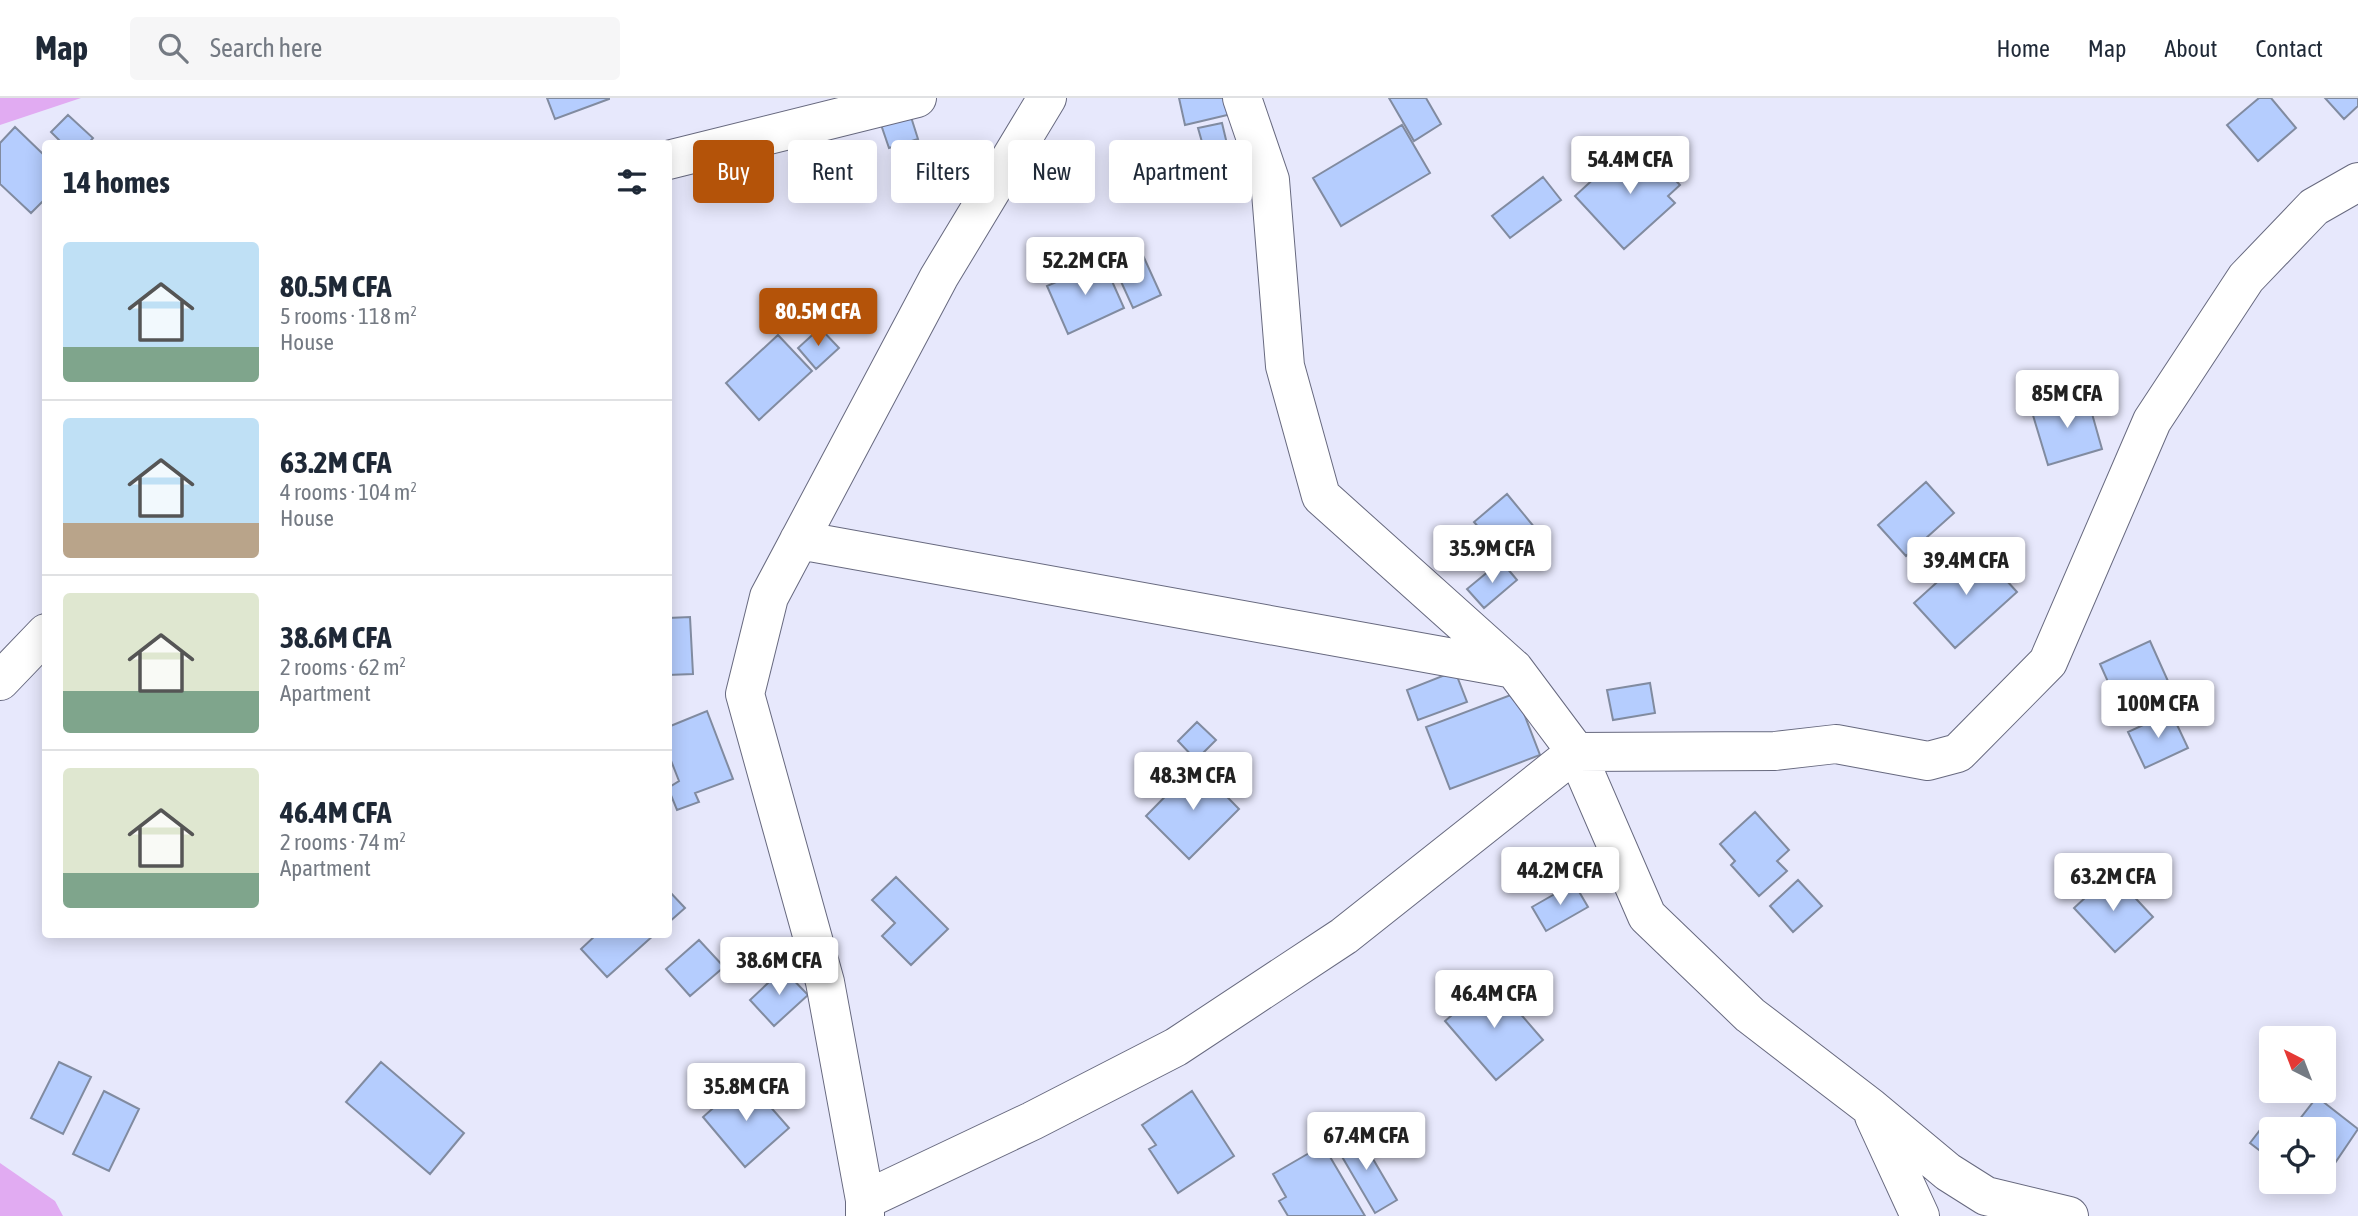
<!DOCTYPE html>
<html lang="en">
<head>
<meta charset="utf-8">
<style>
  :root { --surface:#fff; --page:#f6f6f7; --text:#1f2937; --muted:#747a83; --line:#e0e1e3; --accent:#b45309 }
  body { margin:0; font-family:"Asap Condensed",sans-serif; background:var(--page); color:var(--text); height:100vh; display:flex; flex-direction:column; font-size:26px; white-space:nowrap }
  * { box-sizing:border-box; margin:0 }
  p { font-size:23px; color:var(--muted) }
  .icon { flex:none; width:38px; height:38px; fill:none; stroke:currentColor; stroke-width:2; stroke-linecap:round; stroke-linejoin:round }
  .map { position:relative; flex:1; overflow:hidden }
  .details { position:absolute; left:42px; top:42px; width:630px; height:798px; display:flex; flex-direction:column; background:var(--surface); border-radius:7px; box-shadow:0 4px 18px #0003 }
  .details>* { flex:none }
  .guide { position:absolute; left:693px; top:42px; width:665px; height:63px; display:flex; gap:14px }
  .needle { width:46px; rotate:318deg }
  .tools { position:absolute; left:2259px; top:928px; display:grid; gap:14px }
  .tools a { display:grid; place-items:center; width:77px; height:77px; border-radius:7px; background:var(--surface); box-shadow:0 4px 18px #0003; font-size:35px }
  .price { position:absolute; translate:-50% -60px; padding:0 16px; border-radius:7px; background:#fff; color:#222; font-size:23px; line-height:46px; filter:drop-shadow(0 2px 4px #0008) }
  .price::after { content:''; position:absolute; left:50%; top:42px; width:21px; height:16px; margin-left:-10px; background:inherit; clip-path:polygon(0 0,100% 0,50% 100%) }
  .price.active { background:var(--accent); color:#fff }
  ul { padding:0; list-style:none }
  li { display:flex; align-items:center; gap:21px; height:175px; padding:0 21px }
  li+li { border-top:2px solid var(--line) }
  li span { display:grid; place-items:center; flex:none; width:196px; height:140px; border-radius:7px; color:#555 }
  li>.icon { margin-inline-start:auto }
  span .icon { width:84px; height:84px; fill:#fffc; stroke-width:1 }
  li b { font-size:30px }
  h2 { display:flex; justify-content:space-between; align-items:center; height:84px; padding:0 21px; font-size:30px }
  .chip { padding:0 24px; border-radius:7px; background:var(--surface); box-shadow:0 4px 18px #0003; font-size:24px; line-height:63px }
  .chip.active { background:var(--accent); color:#fff }
  header { display:flex; align-items:center; gap:42px; box-sizing:border-box; height:98px; padding:0 35px; background:var(--surface); border-bottom:2px solid var(--line) }
  header strong { font-size:33px }
  nav { display:flex; gap:38px; margin-inline-start:auto; font-size:24px }
  .search { width:490px; height:63px; background:var(--page); display:flex; align-items:center; gap:18px; box-sizing:border-box; padding:0 24px; border-radius:7px; color:var(--muted); font-size:26px }
  .map>svg:first-child { display:block }
  .green { fill:#e1abf2 }
  .building { fill:#b5cdfe; stroke:#818ba0; stroke-width:2 }
  .lines { fill:none; stroke-linecap:round; stroke-linejoin:round }
  .minor-casing { stroke:#67697f; stroke-width:40 }
  .minor { stroke:#fff; stroke-width:38 }
</style>
</head>
<body>
<header>
<strong>Map</strong>
<div class="search"><svg class="icon" aria-label="search" viewBox="0 0 24 24"><circle cx="10" cy="10" r="6"/><path d="M15 15l6 6"/></svg>Search here</div>
<nav><a>Home</a><a>Map</a><a>About</a><a>Contact</a></nav>
</header>
<div class="map">
<svg width="2358" height="1118" viewBox="0 0 2358 1118">
  <rect width="100%" height="100%" fill="#e7e8fc"/>
  <path class="green" d="M 0,0 L 81,0 L 0,27 Z
    M 0,1065 L 55,1103 L 63,1118 L 0,1118 Z"/>
  <path class="building" d="M 547,0 L 609,0 L 609,1 L 555,21 Z
    M 905,0 L 918,41 L 889,50 L 874,6 Z
    M 1179,0 L 1237,0 L 1240,14 L 1185,27 Z
    M 1389,0 L 1426,0 L 1441,26 L 1414,43 Z
    M 2259,0 L 2271,0 L 2296,30 L 2258,63 L 2227,27 Z
    M 2325,0 L 2358,0 L 2358,8 L 2344,21 Z
    M 68,17 L 93,40 L 88,46 L 63,46 L 51,34 Z
    M 1222,25 L 1227,46 L 1204,51 L 1198,30 Z
    M 1402,27 L 1430,75 L 1341,128 L 1313,80 Z
    M 15,29 L 46,59 L 46,100 L 31,115 L 0,86 L 0,45 Z
    M 1642,47 L 1680,87 L 1668,98 L 1675,105 L 1624,151 L 1575,98 L 1612,64 L 1618,70 Z
    M 1543,79 L 1561,102 L 1510,140 L 1492,118 Z
    M 1141,153 L 1161,197 L 1133,210 L 1113,166 Z
    M 1103,163 L 1124,210 L 1068,236 L 1047,188 Z
    M 820,230 L 839,250 L 816,271 L 798,250 Z
    M 778,237 L 812,273 L 759,322 L 726,285 Z
    M 2087,298 L 2102,351 L 2048,367 L 2032,314 Z
    M 1926,384 L 1954,415 L 1906,458 L 1878,427 Z
    M 1507,396 L 1540,436 L 1507,463 L 1474,424 Z
    M 1976,449 L 2017,494 L 1955,550 L 1914,505 Z
    M 1501,463 L 1517,482 L 1484,510 L 1467,491 Z
    M 690,519 L 693,576 L 668,577 L 668,520 Z
    M 2150,543 L 2176,601 L 2126,624 L 2100,566 Z
    M 1455,573 L 1467,604 L 1418,622 L 1407,592 Z
    M 1650,585 L 1655,615 L 1613,622 L 1607,592 Z
    M 1516,595 L 1540,657 L 1450,691 L 1426,629 Z
    M 707,613 L 733,681 L 695,695 L 699,704 L 677,712 L 668,690 L 679,683 L 668,655 L 668,629 Z
    M 2171,614 L 2188,650 L 2145,670 L 2128,634 Z
    M 1197,624 L 1216,642 L 1196,662 L 1178,643 Z
    M 1196,667 L 1239,711 L 1189,761 L 1146,718 Z
    M 1755,714 L 1789,752 L 1777,763 L 1787,773 L 1759,798 L 1731,767 L 1735,763 L 1720,746 Z
    M 2112,775 L 2153,819 L 2115,854 L 2074,810 Z
    M 896,779 L 948,831 L 911,867 L 882,838 L 895,825 L 872,802 Z
    M 1798,782 L 1822,808 L 1793,834 L 1770,808 Z
    M 1574,785 L 1588,809 L 1546,833 L 1532,809 Z
    M 668,792 L 685,810 L 668,825 Z
    M 655,836 L 607,879 L 581,851 L 597,836 Z
    M 699,842 L 724,869 L 690,898 L 666,871 Z
    M 783,871 L 808,897 L 774,928 L 750,902 Z
    M 1492,883 L 1543,942 L 1496,982 L 1445,923 Z
    M 59,964 L 91,979 L 63,1036 L 31,1020 Z
    M 381,964 L 464,1035 L 430,1076 L 346,1004 Z
    M 712,970 L 727,986 L 710,1001 L 696,985 Z
    M 746,981 L 789,1030 L 745,1069 L 703,1019 Z
    M 104,993 L 139,1011 L 109,1073 L 73,1056 Z
    M 1192,993 L 1234,1058 L 1178,1095 L 1149,1051 L 1156,1047 L 1142,1027 Z
    M 2317,999 L 2358,1031 L 2333,1068 L 2324,1061 L 2324,1031 L 2292,1031 Z
    M 2267,1023 L 2278,1031 L 2272,1031 L 2272,1062 L 2250,1045 Z
    M 1356,1032 L 1397,1102 L 1375,1115 L 1334,1045 Z
    M 1323,1047 L 1365,1118 L 1288,1118 L 1279,1103 L 1286,1099 L 1273,1076 Z"/>
  <g class="lines">
    <g class="minor-casing">
      <path id="minor" d="M 1242,0 L 1270,82 L 1285,268 L 1321,398 L 1514,571 L 1576,654 L 1647,818 L 1750,917 L 1870,1009 L 1948,1074 L 1986,1098 L 2069,1118
        M 668,62 L 917,0
        M 799,442 L 1514,571
        M 0,583 L 46,535
        M 1874,1018 L 1920,1118
        M 865,1102 L 1032,1023 L 1176,949 L 1344,838 L 1576,654 L 1775,653 L 1836,646 L 1928,663 L 1958,655 L 2048,564 L 2152,323 L 2246,180 L 2314,109 L 2358,84
        M 865,1118 L 865,1102 L 825,884 L 745,596 L 769,499 L 939,179 L 1047,0"/>
    </g>
    <use href="#minor" class="minor"/>
  </g>
</svg>
<div class="tools">
<a><svg class="needle" viewBox="-14 -14 28 28"><path d="M0-13l5 13h-10z" fill="#e53935"/><path d="M0 13l5-13h-10z" fill="#747a83"/></svg></a>
<a><svg class="icon" aria-label="locate" viewBox="0 0 24 24"><circle cx="12" cy="12" r="6"/><path d="M12 2v4M12 18v4M2 12h4M18 12h4"/></svg></a>
</div>
<b class="price" style="left:1630px;top:98px">54.4M CFA</b>
<b class="price" style="left:1085px;top:199px">52.2M CFA</b>
<b class="price active" style="left:818px;top:250px">80.5M CFA</b>
<b class="price" style="left:2067px;top:332px">85M CFA</b>
<b class="price" style="left:1492px;top:487px">35.9M CFA</b>
<b class="price" style="left:1966px;top:499px">39.4M CFA</b>
<b class="price" style="left:2158px;top:642px">100M CFA</b>
<b class="price" style="left:1193px;top:714px">48.3M CFA</b>
<b class="price" style="left:1560px;top:809px">44.2M CFA</b>
<b class="price" style="left:2113px;top:815px">63.2M CFA</b>
<b class="price" style="left:779px;top:899px">38.6M CFA</b>
<b class="price" style="left:1494px;top:932px">46.4M CFA</b>
<b class="price" style="left:746px;top:1025px">35.8M CFA</b>
<b class="price" style="left:1366px;top:1074px">67.4M CFA</b>
<div class="guide">
<a class="chip active">Buy</a>
<a class="chip">Rent</a>
<a class="chip">Filters</a>
<a class="chip">New</a>
<a class="chip">Apartment</a>
</div>
<section class="details">
<h2>14 homes<svg class="icon" aria-label="filters" viewBox="0 0 24 24"><path d="M4 7h16M4 17h16"/><circle cx="9" cy="7" r="2"/><circle cx="15" cy="17" r="2"/></svg></h2>
<ul>
<li><span style="background:linear-gradient(#bfe0f5 75%,#7fa58c 0)"><svg class="icon" aria-label="home" viewBox="0 0 24 24"><path d="M3 11l9-7 9 7M6 9v11h12V9"/></svg></span><div><b>80.5M CFA</b><p>5 rooms · 118 m²</p><p>House</p></div></li>
<li><span style="background:linear-gradient(#bfe0f5 75%,#b9a48a 0)"><svg class="icon" aria-label="home" viewBox="0 0 24 24"><path d="M3 11l9-7 9 7M6 9v11h12V9"/></svg></span><div><b>63.2M CFA</b><p>4 rooms · 104 m²</p><p>House</p></div></li>
<li><span style="background:linear-gradient(#dfe7d0 70%,#7fa58c 0)"><svg class="icon" aria-label="home" viewBox="0 0 24 24"><path d="M3 11l9-7 9 7M6 9v11h12V9"/></svg></span><div><b>38.6M CFA</b><p>2 rooms · 62 m²</p><p>Apartment</p></div></li>
<li><span style="background:linear-gradient(#dfe7d0 75%,#7fa58c 0)"><svg class="icon" aria-label="home" viewBox="0 0 24 24"><path d="M3 11l9-7 9 7M6 9v11h12V9"/></svg></span><div><b>46.4M CFA</b><p>2 rooms · 74 m²</p><p>Apartment</p></div></li>
</ul>
</section>
</div>
</body>
</html>
